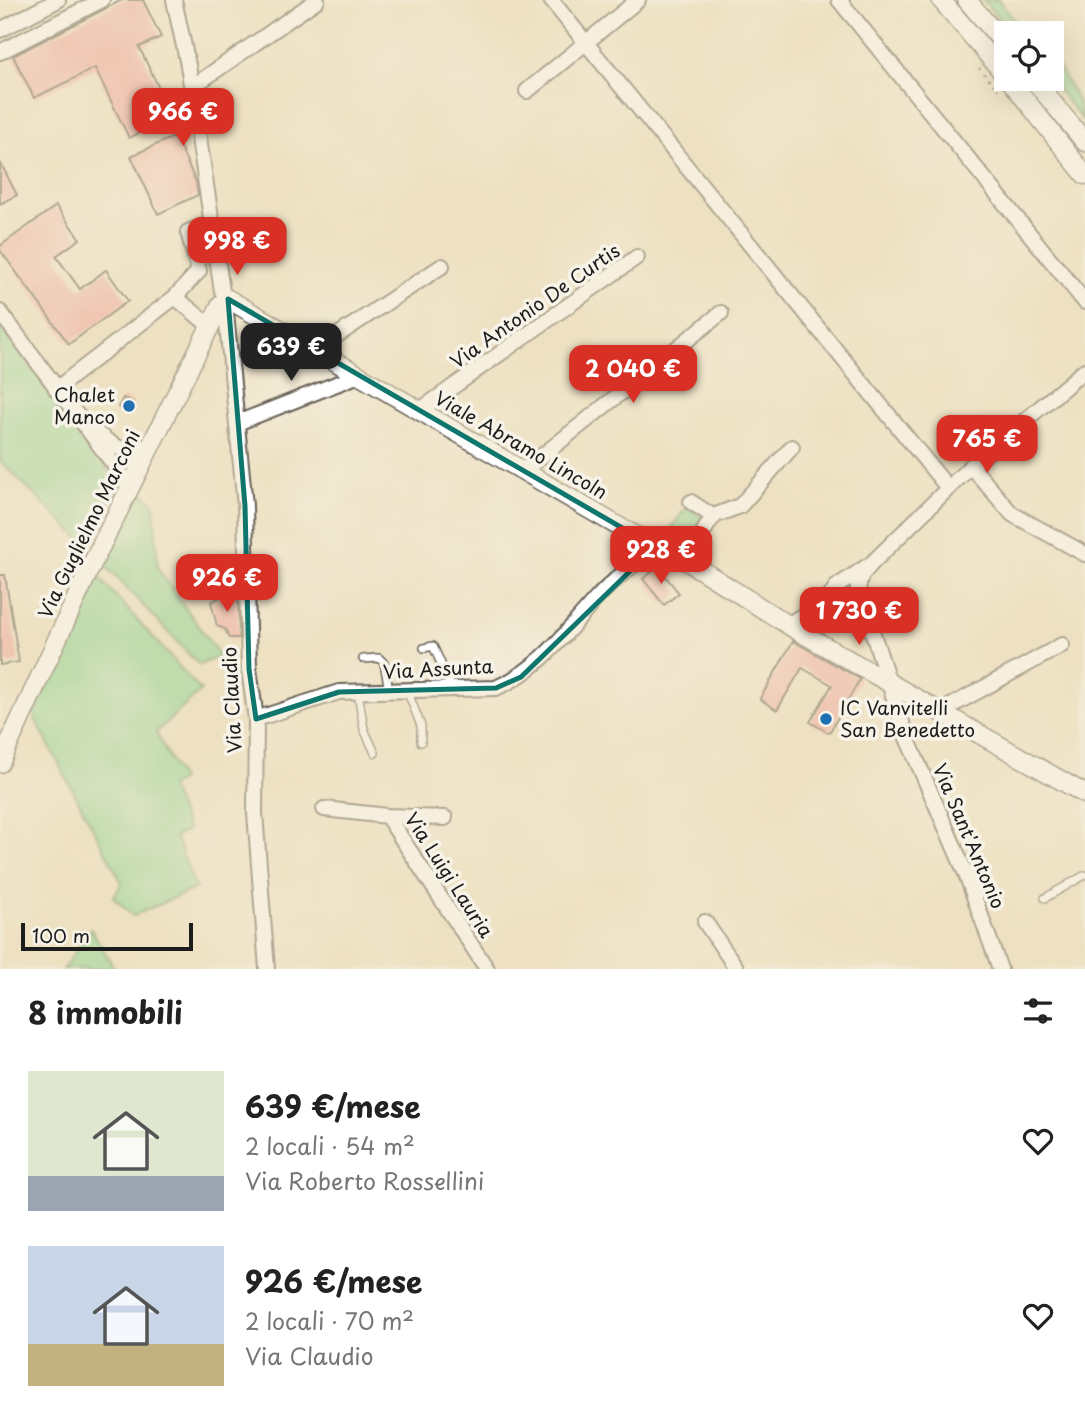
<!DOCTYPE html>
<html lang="it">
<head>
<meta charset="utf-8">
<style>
  :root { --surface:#fff; --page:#f6f6f6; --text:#222; --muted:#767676; --accent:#d93025 }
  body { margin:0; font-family:"Playpen Sans",sans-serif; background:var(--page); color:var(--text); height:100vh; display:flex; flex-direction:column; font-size:26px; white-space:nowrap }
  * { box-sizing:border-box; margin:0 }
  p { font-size:23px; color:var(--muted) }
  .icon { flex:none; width:38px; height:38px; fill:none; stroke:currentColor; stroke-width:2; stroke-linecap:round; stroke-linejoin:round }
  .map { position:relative; height:969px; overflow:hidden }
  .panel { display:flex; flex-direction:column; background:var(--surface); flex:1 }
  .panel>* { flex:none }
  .controls { position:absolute; left:994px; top:21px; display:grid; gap:14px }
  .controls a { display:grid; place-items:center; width:70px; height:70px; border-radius:0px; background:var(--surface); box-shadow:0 7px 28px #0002; font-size:35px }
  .scale { position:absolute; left:21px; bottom:18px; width:172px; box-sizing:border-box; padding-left:7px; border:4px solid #1c1c1c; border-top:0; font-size:19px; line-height:24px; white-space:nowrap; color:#1c1c1c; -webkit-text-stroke:5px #f7f3e8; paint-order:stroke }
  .price { position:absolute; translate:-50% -60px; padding:0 16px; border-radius:14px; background:var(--accent); color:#fff; font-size:23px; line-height:46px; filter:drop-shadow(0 2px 4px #0008) }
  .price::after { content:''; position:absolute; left:50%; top:42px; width:21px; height:16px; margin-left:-10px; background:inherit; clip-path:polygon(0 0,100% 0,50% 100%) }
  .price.current { background:#222; color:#fff }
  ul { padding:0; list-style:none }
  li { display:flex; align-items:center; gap:21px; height:175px; padding:0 28px }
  li span { display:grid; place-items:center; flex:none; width:196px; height:140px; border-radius:0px; color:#555 }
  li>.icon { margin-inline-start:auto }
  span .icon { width:84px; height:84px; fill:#fffc; stroke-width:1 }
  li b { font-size:30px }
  h2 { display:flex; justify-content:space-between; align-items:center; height:84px; padding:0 28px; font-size:30px }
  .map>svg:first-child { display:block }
  .green { fill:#87d492; stroke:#527857; stroke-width:2 }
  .building { fill:#f1a49e }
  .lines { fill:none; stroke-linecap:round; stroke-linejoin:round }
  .service-casing { stroke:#666156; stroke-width:10 }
  .minor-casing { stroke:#666156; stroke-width:18 }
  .tertiary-casing { stroke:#666156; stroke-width:21 }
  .path { stroke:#666156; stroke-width:2; stroke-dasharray:2 5; stroke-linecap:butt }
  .service { stroke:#fff; stroke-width:7 }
  .minor { stroke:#fff; stroke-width:14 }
  .tertiary { stroke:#fff; stroke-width:18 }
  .marked { fill:none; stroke:#0f766e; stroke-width:5; stroke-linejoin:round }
  .poi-dot { fill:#1f6fb2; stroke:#f7f3e8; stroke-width:2.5 }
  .labels { text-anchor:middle; stroke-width:7; stroke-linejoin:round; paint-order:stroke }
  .street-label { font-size:19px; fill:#1c1c1c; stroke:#f7f3e8 }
  .poi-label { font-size:19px; fill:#1c1c1c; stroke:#f7f3e8; text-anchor:end }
</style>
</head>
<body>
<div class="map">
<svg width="1085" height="969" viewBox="0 0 1085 969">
  <rect width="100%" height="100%" fill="#f7f3e8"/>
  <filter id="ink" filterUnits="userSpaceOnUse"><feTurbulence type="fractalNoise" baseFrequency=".0143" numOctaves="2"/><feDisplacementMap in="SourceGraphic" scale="14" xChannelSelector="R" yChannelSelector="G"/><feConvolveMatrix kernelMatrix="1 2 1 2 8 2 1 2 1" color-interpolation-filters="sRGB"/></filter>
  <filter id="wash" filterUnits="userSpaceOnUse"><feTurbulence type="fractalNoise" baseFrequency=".00686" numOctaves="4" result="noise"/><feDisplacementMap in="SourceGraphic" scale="28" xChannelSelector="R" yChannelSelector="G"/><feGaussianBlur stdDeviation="1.57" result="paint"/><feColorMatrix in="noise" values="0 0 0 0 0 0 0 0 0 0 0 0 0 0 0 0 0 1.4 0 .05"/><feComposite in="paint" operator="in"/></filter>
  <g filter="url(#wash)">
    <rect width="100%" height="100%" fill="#eee1c2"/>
    <path class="green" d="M 983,0 L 999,0 L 1024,33 L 1011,33 Z
      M 1052,55 L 1078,102 L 1084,122 L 1049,79 L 1052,79 Z
      M 0,326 L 118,483 L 88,547 L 0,461 Z
      M 137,489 L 154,503 L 158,569 L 220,656 L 199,665 L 102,562 Z
      M 687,507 L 704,519 L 683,549 L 678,549 L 662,538 Z
      M 97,575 L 201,691 L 156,732 L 181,780 L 170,787 L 188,830 L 175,836 L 196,888 L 133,916 L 113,897 L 122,883 L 33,715 Z
      M 91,929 L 115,969 L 63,969 Z"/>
    <g id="blocks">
      <path class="building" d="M 122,0 L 143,0 L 161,37 L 139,47 L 173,117 L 129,138 L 95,68 L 34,98 L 13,56 Z
        M 175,136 L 196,182 L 198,195 L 158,214 L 131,156 Z
        M 0,162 L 17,195 L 0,204 Z
        M 56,206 L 80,239 L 56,256 L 80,289 L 106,270 L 128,301 L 69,344 L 0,250 L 0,246 Z
        M 123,398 L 133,402 L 128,412 L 118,407 Z
        M 658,567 L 679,593 L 664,605 L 643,579 Z
        M 0,575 L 5,575 L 19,662 L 0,665 Z
        M 233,590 L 238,597 L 239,638 L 229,638 L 225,629 L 217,626 L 211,602 Z
        M 793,641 L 860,679 L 829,733 L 810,722 L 832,685 L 802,668 L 777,710 L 760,699 Z"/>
    </g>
  </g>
  <g filter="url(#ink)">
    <use href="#blocks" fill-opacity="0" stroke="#666156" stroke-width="2"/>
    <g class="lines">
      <g class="service-casing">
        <path id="service" d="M 424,648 L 433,646 L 452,688
          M 363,659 L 379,658 L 384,663 L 389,690
          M 407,690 L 421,726 L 421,742
          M 358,693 L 364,729 L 375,753
          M 1045,898 L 1085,875"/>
      </g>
      <g class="minor-casing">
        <path id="minor" d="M 174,0 L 188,65 L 222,291
          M 551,0 L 948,488
          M 839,0 L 1085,302
          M 0,30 L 58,0
          M 0,52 L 102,0
          M 192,87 L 317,0
          M 527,91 L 638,0
          M 175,297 L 199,271 L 188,232 L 212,223
          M 225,303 L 245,506 L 249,669 L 256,719 L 255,813 L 267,969
          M 0,312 L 130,486
          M 315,350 L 442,266
          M 56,389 L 175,297 L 210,326
          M 420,410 L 637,257
          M 237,423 L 359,375
          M 94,431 C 115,447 126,458 151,444
          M 971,466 L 1012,514 L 1085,554
          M 523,471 L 721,313
          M 691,502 L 714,517
          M 686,561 L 710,521 L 716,515 L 740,506 L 792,447
          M 824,607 L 836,587 L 866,567
          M 788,625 C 811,607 835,605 863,605
          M 940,712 L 1062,645
          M 256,719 L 339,692 L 496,688 C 542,668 565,633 597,598 C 614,579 636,563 655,547
          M 324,809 L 387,816
          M 445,818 L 387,816 L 487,969
          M 705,922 L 737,969
          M 1000,969 L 966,874 L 907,738 L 858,588 L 861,576 L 873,562 L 971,466 L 1085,370"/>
      </g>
      <g class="tertiary-casing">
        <path id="tertiary" d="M 941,0 L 1006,76
          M 967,0 L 1006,46
          M 1009,79 L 1085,175
          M 1033,79 L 1085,142
          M 228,299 L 623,529 L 690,563 L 798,631 L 1085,794
          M 0,763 L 93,562 L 221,304"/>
      </g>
      <path class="path" d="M 979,68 L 998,90"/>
      <use href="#service" class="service"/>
      <use href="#minor" class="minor"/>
      <use href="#tertiary" class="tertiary"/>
    </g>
  </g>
  <path d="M0 0H1085V969H0ZM 228,299 L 655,547 L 521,677 L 496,688 L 339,692 L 256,719 L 249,669 L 245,506 Z" fill="#eee1c2" fill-opacity=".55" fill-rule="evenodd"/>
  <path class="marked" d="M 228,299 L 655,547 L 521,677 L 496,688 L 339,692 L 256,719 L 249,669 L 245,506 Z"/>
  <g class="poi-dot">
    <circle cx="129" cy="406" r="7"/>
    <circle cx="826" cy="719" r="7"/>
  </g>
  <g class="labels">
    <g class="street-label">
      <text transform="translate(535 306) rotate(-35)" y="7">Via Antonio De Curtis</text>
      <text transform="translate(521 445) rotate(30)" y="7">Viale Abramo Lincoln</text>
      <text transform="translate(89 524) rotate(-64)" y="7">Via Guglielmo Marconi</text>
      <text transform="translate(438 669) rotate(-3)" y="7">Via Assunta</text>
      <text transform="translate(232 700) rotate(-93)" y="7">Via Claudio</text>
      <text transform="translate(969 836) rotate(67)" y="7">Via Sant'Antonio</text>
      <text transform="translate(449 875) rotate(57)" y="7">Via Luigi Lauria</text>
    </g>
    <g class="poi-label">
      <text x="115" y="402">Chalet<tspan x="115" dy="22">Manco</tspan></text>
      <text x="840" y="715" text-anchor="start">IC Vanvitelli<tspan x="840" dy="22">San Benedetto</tspan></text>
    </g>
  </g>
</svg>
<div class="controls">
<a><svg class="icon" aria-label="locate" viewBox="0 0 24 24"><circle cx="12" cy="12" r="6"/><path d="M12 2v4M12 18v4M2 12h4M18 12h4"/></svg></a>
</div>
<div class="scale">100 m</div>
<b class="price" style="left:183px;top:148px">966 €</b>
<b class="price" style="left:237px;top:277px">998 €</b>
<b class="price current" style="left:291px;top:383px">639 €</b>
<b class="price" style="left:633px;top:405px">2 040 €</b>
<b class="price" style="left:987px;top:475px">765 €</b>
<b class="price" style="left:661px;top:586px">928 €</b>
<b class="price" style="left:227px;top:614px">926 €</b>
<b class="price" style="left:859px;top:647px">1 730 €</b>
</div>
<section class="panel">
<h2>8 immobili<svg class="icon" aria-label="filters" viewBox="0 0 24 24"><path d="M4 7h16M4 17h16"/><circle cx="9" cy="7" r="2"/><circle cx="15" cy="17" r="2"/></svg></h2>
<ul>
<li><span style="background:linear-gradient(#dfe7d0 75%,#9aa5b1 0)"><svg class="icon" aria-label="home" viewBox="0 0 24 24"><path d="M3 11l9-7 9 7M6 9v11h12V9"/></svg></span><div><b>639 €/mese</b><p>2 locali · 54 m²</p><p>Via Roberto Rossellini</p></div><svg class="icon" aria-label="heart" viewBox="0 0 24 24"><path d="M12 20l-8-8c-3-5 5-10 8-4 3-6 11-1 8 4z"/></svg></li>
<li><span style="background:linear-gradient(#c9d6e8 70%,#c2b280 0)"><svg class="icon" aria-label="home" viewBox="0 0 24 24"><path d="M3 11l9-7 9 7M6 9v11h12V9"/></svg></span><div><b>926 €/mese</b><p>2 locali · 70 m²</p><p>Via Claudio</p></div><svg class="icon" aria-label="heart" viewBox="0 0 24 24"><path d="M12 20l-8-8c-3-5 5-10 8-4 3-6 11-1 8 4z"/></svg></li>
</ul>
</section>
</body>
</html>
